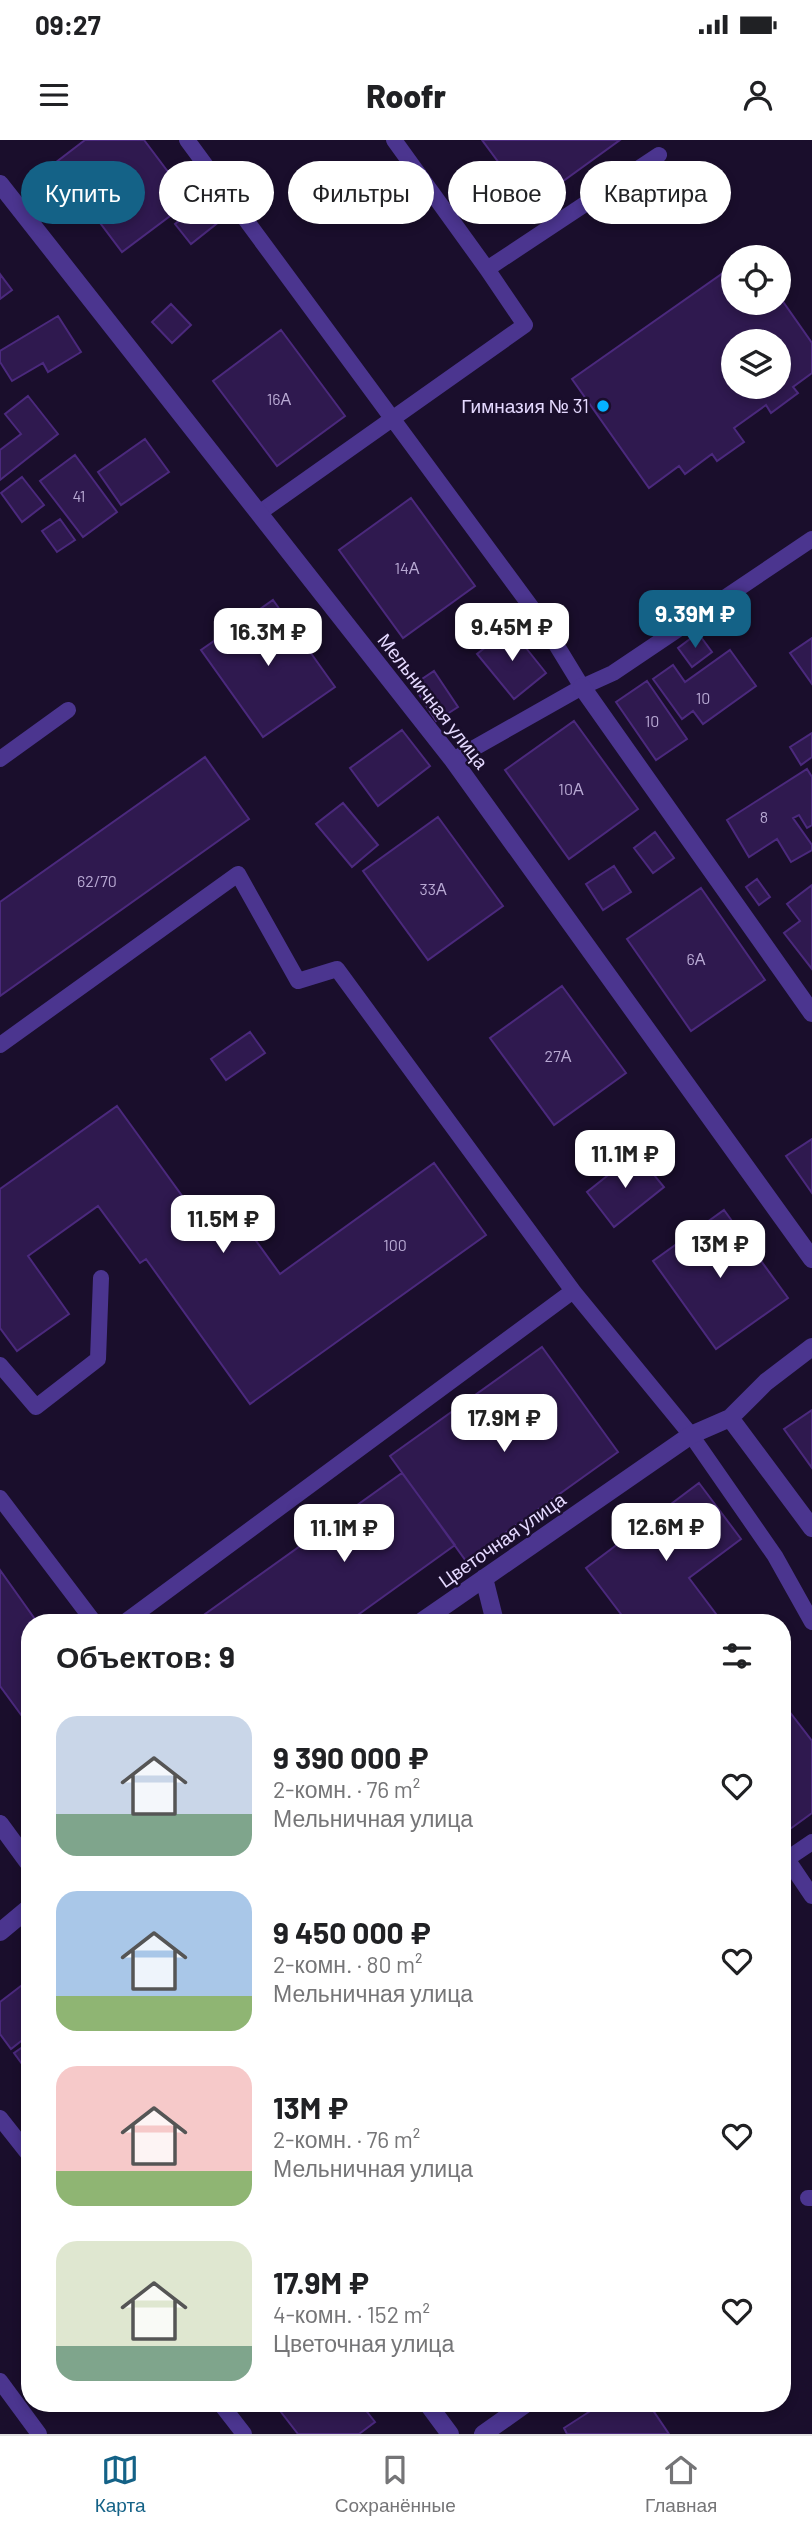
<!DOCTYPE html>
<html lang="ru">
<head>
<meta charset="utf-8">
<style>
  :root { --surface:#fff; --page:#f2f2f2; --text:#202124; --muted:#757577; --line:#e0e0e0; --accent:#146287 }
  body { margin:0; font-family:Barlow,sans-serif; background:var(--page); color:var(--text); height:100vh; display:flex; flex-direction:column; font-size:26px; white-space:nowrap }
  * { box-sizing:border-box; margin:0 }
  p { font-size:23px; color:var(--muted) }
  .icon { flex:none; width:38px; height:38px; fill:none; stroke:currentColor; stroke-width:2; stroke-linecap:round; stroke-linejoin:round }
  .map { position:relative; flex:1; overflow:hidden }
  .sheet { position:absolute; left:21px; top:1474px; width:770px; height:798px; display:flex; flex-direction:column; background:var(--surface); border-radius:28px; box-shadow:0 4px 10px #0003 }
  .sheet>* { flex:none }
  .guide { position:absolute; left:21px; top:21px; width:770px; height:63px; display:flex; gap:14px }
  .fabs { position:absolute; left:721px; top:105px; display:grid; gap:14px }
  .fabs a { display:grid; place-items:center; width:70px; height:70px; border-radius:50%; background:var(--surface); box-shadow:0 4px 10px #0003; font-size:35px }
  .price { position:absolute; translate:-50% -60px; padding:0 16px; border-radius:14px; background:#fff; color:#222; font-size:23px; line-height:46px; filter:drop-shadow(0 2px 4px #0008) }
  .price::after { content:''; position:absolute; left:50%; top:42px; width:21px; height:16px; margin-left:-10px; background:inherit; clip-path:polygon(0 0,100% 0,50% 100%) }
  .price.on { background:var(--accent); color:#fff }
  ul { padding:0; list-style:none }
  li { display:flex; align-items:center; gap:21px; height:175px; padding:0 35px }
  li span { display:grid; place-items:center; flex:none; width:196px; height:140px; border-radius:21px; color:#555 }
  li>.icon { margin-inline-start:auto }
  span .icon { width:84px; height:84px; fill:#fffc; stroke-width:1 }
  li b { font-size:30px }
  h2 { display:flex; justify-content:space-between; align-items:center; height:84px; padding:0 35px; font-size:30px }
  .tag { padding:0 24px; border-radius:32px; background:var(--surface); box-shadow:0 4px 10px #0003; font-size:24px; line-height:63px }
  .tag.on { background:var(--accent); color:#fff }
  .status { display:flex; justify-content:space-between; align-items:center; height:49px; padding:0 35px; background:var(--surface); direction:ltr }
  .status svg { height:19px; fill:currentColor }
  header { display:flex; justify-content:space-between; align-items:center; height:91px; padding:0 35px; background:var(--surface); font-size:32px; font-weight:800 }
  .tab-bar { display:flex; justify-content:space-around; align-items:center; height:98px; border-top:2px solid var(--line); background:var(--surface); font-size:19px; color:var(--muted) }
  .tab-bar a { display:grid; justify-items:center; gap:4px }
  .tab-bar .on { color:var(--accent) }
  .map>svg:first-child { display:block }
  .building { fill:#2f194f; stroke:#4b297d; stroke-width:2; fill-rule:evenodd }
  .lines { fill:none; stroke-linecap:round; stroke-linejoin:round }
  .service { stroke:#4b358f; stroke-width:16 }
  .minor { stroke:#4b358f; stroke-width:18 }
  .poi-dot { fill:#05b2ff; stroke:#1a0e2c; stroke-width:2.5 }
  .labels { text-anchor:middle; stroke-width:5; stroke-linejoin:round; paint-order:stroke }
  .number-label { font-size:16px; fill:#b8a9d3 }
  .poi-label { font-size:19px; fill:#e5d9ff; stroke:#1a0e2c; text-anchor:end }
  .street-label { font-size:19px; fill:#e5d9ff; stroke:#1a0e2c }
</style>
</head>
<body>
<div class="status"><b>09:27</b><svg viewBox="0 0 49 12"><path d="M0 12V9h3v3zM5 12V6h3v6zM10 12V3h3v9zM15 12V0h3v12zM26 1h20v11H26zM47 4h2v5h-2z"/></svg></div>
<header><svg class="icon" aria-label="menu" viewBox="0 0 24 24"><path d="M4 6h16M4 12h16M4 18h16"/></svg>Roofr<svg class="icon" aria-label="person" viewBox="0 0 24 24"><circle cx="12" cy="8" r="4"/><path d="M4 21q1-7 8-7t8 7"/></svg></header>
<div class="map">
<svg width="812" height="2294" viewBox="0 0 812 2294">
  <rect width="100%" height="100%" fill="#1a0e2c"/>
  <path class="building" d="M 85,0 L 144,0 L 190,61 L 122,112 L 55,23 Z
    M 482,0 L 620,0 L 530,65 Z
    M 204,61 L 220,81 L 191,104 L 175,84 Z
    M 733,126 L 733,163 L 779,163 L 779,156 L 812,203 L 812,233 L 793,247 L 798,253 L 771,273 L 766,265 L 734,288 L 744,302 L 717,321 L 712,314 L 685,334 L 679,326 L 649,348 L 572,239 ZM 733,201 L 779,201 L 779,247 L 733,247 Z
    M 0,134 L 12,150 L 0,159 Z
    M 171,164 L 191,185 L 172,203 L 152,182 Z
    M 58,176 L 81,212 L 48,232 L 43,223 L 12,241 L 0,222 L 0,211 Z
    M 281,190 L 345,276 L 277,326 L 213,241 Z
    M 28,256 L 58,294 L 0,340 L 0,310 L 21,294 L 5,274 Z
    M 145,299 L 169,332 L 121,365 L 98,332 Z
    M 75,315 L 117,372 L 83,397 L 40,341 Z
    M 22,337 L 44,365 L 22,382 L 1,353 Z
    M 411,358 L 475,446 L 403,498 L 339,410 Z
    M 60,379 L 75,400 L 57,412 L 42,391 Z
    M 273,460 L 335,547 L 263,597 L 201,510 Z
    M 510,488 L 546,533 L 514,559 L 477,514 Z
    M 698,493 L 712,512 L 692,527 L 678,508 Z
    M 812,498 L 812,544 L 790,513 Z
    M 730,510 L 756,546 L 703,584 L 693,571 L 682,579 L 653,539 L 673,525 L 685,542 Z
    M 434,531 L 458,567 L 436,581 L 413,545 Z
    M 647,541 L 687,599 L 656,620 L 616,562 Z
    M 574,581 L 638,669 L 569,719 L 505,630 Z
    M 402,590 L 430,626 L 378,666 L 350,628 Z
    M 812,593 L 812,617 L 801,625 L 790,607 Z
    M 205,617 L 249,679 L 0,856 L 0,762 Z
    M 807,629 L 812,637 L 812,685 L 807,688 L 799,675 L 793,678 L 812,705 L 812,710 L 791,722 L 777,699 L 749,717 L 727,680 Z
    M 343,663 L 378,705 L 352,727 L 316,684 Z
    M 438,677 L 503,766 L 428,820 L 363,731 Z
    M 655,692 L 674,718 L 653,733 L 634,708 Z
    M 614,726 L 631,752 L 603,770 L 586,744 Z
    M 757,739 L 770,757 L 759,765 L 746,747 Z
    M 812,745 L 812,829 L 784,793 L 800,781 L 787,764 Z
    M 701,748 L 765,840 L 691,891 L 627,799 Z
    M 562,846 L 626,933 L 554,985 L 490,898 Z
    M 250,892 L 265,913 L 226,940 L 211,919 Z
    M 117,966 L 204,1086 L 231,1066 L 280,1134 L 434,1023 L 486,1095 L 250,1264 L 146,1119 L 140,1123 L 98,1066 L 28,1116 L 69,1174 L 17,1211 L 0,1188 L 0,1049 Z
    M 812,999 L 812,1053 L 786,1016 Z
    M 636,1013 L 664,1047 L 614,1087 L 587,1052 Z
    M 724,1070 L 788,1158 L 716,1209 L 653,1121 Z
    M 542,1207 L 618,1312 L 466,1421 L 390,1316 Z
    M 812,1270 L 812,1328 L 784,1289 Z
    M 402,1333 L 455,1405 L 348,1482 L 194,1482 Z
    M 699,1343 L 741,1399 L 689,1438 L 722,1482 L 627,1482 L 586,1428 Z
    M 0,1430 L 37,1482 L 30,1482 L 30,1587 L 0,1546 Z
    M 782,1562 L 812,1601 L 812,1673 L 786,1692 L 782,1687 Z
    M 30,1839 L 30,1894 L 11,1909 L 0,1894 L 0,1862 Z
    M 30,1902 L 30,1935 L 14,1913 Z
    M 274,2263 L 360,2263 L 375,2282 L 359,2294 L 298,2294 Z
    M 592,2263 L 648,2263 L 669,2294 L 567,2294 L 564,2288 L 595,2268 Z"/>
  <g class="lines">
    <path class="service" d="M 187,0 L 543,483 L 582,547
      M 394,0 L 487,129 L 659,15
      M 259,373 L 525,185 L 487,129
      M 0,619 L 68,570
      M 453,620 L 582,547 L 613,533 L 812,399
      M 0,905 L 238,734 L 298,841 L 337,829 L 573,1151
      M 0,1225 L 36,1267 L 98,1219 L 101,1138
      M 0,1358 L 94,1482
      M 125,1482 L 573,1151 L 691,1295 L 775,1416 L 812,1482
      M 812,1702 L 787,1719 L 812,1756
      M 0,1978 L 30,2016
      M 808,2058 L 812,2058
      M 0,2241 L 39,2294
      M 220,2263 L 244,2294"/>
    <path class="minor" d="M 0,44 L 453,620 L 812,1119
      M 582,547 L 812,873
      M 730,1278 L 812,1388
      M 484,1438 L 495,1482
      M 421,1482 L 691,1295 L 730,1278 L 766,1242 L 812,1207
      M 0,1684 L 30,1725
      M 0,1792 L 30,1767
      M 427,2263 L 450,2294
      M 483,2294 L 527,2263"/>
  </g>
  <circle class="poi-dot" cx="603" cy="266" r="7"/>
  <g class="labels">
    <g class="number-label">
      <text x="279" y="265">16А</text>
      <text x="79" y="362">41</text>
      <text x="407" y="434">14А</text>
      <text x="703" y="564">10</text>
      <text x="652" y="587">10</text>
      <text x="571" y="655">10А</text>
      <text x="764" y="683">8</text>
      <text x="97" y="747">62/70</text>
      <text x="433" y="755">33А</text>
      <text x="696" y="825">6А</text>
      <text x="558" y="922">27А</text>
      <text x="395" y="1111">100</text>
    </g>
    <g class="poi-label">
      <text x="589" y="273">Гимназия № 31</text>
    </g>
    <g class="street-label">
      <text transform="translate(433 561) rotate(52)" y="7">Мельничная улица</text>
      <text transform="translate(502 1400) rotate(-35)" y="7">Цветочная улица</text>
    </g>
  </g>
</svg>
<div class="fabs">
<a><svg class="icon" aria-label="locate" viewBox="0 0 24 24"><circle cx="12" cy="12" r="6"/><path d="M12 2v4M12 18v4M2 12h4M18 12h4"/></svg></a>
<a><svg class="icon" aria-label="layers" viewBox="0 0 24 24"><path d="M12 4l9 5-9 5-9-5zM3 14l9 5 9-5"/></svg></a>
</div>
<b class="price on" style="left:695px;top:510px">9.39M ₽</b>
<b class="price" style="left:512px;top:523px">9.45M ₽</b>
<b class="price" style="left:268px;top:528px">16.3M ₽</b>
<b class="price" style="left:625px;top:1050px">11.1M ₽</b>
<b class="price" style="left:223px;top:1115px">11.5M ₽</b>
<b class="price" style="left:720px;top:1140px">13M ₽</b>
<b class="price" style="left:504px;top:1314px">17.9M ₽</b>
<b class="price" style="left:666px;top:1423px">12.6M ₽</b>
<b class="price" style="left:344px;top:1424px">11.1M ₽</b>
<div class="guide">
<a class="tag on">Купить</a>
<a class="tag">Снять</a>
<a class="tag">Фильтры</a>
<a class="tag">Новое</a>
<a class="tag">Квартира</a>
</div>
<section class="sheet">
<h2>Объектов: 9<svg class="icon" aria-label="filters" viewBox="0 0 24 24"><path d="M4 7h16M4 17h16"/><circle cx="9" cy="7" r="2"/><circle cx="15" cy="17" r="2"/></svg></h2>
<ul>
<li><span style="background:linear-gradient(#c9d6e8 70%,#7fa58c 0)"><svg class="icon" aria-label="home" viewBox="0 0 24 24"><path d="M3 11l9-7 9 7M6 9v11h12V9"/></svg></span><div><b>9 390 000 ₽</b><p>2-комн. · 76 m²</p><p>Мельничная улица</p></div><svg class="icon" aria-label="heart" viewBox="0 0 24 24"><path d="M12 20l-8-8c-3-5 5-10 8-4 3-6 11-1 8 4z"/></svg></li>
<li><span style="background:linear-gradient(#a9c7e8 75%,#8fb573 0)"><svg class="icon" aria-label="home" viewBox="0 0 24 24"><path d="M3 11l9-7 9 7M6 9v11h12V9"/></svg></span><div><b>9 450 000 ₽</b><p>2-комн. · 80 m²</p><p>Мельничная улица</p></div><svg class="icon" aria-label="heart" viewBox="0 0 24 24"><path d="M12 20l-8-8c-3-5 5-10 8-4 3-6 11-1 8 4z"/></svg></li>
<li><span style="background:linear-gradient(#f6c9c9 75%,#8fb573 0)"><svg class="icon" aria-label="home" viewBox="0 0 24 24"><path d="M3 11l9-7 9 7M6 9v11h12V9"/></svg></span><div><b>13M ₽</b><p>2-комн. · 76 m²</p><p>Мельничная улица</p></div><svg class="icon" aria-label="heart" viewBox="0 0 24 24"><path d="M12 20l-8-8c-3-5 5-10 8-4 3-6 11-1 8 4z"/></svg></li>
<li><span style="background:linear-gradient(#dfe7d0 75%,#7fa58c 0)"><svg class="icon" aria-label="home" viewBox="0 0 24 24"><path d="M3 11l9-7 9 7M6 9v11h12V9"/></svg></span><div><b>17.9M ₽</b><p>4-комн. · 152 m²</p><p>Цветочная улица</p></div><svg class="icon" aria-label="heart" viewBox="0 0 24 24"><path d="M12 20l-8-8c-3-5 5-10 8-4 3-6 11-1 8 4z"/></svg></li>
</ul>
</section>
</div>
<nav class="tab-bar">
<a class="on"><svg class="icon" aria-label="map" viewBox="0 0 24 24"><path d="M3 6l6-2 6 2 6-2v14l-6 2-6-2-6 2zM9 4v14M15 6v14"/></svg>Карта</a>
<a><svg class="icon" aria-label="saved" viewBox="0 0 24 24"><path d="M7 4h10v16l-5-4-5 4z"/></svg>Сохранённые</a>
<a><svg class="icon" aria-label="home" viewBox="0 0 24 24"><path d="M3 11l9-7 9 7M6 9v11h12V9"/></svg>Главная</a>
</nav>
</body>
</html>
